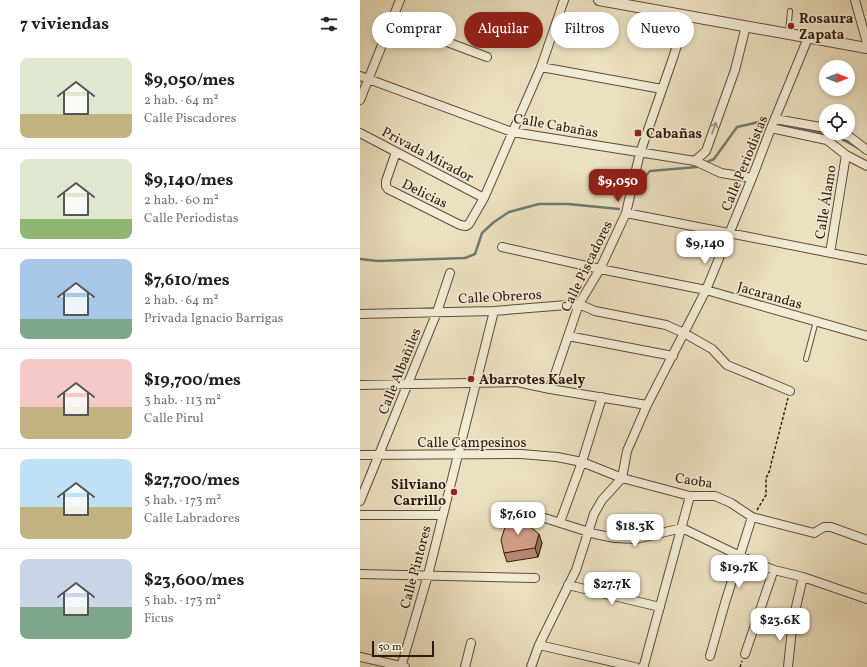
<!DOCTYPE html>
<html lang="es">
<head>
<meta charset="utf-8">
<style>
  :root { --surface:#fff; --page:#f6f6f6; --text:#202124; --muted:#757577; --line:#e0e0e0; --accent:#8f2418 }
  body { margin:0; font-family:Vollkorn,serif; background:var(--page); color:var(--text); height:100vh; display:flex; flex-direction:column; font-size:15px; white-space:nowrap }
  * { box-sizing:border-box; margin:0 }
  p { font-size:13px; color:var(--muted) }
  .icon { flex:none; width:22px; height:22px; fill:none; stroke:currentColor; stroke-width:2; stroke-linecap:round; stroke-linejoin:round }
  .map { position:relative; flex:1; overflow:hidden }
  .drawer { display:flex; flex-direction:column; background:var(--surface); width:360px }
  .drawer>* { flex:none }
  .banner { position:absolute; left:12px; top:12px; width:380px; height:36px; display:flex; gap:8px }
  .needle { width:26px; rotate:90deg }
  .fabs { position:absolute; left:459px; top:60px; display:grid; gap:8px }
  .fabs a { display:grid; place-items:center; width:36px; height:36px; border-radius:50%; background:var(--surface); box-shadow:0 2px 6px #0003; font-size:20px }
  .scale { position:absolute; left:12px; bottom:10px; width:62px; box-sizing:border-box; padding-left:4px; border:2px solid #31190c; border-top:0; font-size:11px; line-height:14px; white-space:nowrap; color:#31190c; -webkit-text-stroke:3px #f2ebd5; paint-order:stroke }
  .price { position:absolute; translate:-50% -34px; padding:0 9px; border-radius:8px; background:#fff; color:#222; font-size:13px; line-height:26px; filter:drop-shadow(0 1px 2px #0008) }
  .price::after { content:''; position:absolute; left:50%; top:24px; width:12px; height:9px; margin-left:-6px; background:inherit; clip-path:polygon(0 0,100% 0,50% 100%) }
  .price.on { background:var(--accent); color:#fff }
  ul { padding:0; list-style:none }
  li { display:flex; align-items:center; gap:12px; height:100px; padding:0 20px }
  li+li { border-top:1px solid var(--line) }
  li span { display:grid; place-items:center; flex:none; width:112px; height:80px; border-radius:8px; color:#555 }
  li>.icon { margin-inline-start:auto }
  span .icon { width:48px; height:48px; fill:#fffc; stroke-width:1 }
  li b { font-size:17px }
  h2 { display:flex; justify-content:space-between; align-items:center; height:48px; padding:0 20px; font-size:17px }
  .tag { padding:0 14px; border-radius:18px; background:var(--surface); box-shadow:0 2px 6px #0003; font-size:14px; line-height:36px }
  .tag.on { background:var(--accent); color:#fff }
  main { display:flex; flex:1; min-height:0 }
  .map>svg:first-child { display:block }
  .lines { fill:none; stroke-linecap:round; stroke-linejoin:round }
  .stream { stroke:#6f7b71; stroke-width:2.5 }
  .service-casing { stroke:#604b39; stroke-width:6 }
  .minor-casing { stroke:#604b39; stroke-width:10 }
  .tertiary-casing { stroke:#604b39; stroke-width:12 }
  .path { stroke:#31190c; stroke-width:1.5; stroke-dasharray:3 2; stroke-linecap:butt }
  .service { stroke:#f2ebd5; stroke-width:4 }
  .minor { stroke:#f2ebd5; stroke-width:8 }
  .tertiary { stroke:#f2ebd5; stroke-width:10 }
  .wall { fill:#b68a77; stroke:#31190c }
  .shaded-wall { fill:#947061; stroke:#31190c }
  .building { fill:#d4a08a; stroke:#31190c }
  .oneway { stroke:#9b8c7b }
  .poi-dot { fill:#8f2418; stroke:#f2ebd5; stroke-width:1.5 }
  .labels { text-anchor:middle; stroke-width:3; stroke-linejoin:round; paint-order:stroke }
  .poi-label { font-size:14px; font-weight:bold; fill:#31190c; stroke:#f2ebd5; text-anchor:start }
  .street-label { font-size:14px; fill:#31190c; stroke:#f2ebd5 }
</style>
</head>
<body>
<main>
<section class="drawer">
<h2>7 viviendas<svg class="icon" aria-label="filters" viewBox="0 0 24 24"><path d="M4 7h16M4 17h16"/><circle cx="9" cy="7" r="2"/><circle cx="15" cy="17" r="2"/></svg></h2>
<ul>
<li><span style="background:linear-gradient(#dfe7d0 70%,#c2b280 0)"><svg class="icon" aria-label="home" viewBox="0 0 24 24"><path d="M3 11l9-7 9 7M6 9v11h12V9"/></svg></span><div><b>$9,050/mes</b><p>2 hab. · 64 m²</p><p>Calle Piscadores</p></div></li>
<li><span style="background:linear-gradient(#dfe7d0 75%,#8fb573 0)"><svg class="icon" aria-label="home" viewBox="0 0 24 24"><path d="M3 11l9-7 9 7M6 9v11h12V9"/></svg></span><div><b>$9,140/mes</b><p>2 hab. · 60 m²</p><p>Calle Periodistas</p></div></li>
<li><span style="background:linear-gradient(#a9c7e8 75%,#7fa58c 0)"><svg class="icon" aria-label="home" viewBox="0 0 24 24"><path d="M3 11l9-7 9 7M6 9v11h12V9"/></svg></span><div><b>$7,610/mes</b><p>2 hab. · 64 m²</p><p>Privada Ignacio Barrigas</p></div></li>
<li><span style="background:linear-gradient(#f6c9c9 60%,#c2b280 0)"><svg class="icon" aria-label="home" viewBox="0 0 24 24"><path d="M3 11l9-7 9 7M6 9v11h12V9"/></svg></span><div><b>$19,700/mes</b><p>3 hab. · 113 m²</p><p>Calle Pirul</p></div></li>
<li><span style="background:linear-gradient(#bfe0f5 60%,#c2b280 0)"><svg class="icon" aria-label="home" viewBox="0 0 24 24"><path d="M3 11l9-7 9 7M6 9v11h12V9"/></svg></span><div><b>$27,700/mes</b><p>5 hab. · 173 m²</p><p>Calle Labradores</p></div></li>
<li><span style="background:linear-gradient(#c9d6e8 60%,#7fa58c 0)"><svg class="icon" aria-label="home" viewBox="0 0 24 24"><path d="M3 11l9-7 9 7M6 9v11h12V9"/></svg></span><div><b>$23,600/mes</b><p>5 hab. · 173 m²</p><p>Ficus</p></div></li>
</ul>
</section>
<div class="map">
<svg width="507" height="667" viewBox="0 0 507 667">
  <rect width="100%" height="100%" fill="#ebe0bf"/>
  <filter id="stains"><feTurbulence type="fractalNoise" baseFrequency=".005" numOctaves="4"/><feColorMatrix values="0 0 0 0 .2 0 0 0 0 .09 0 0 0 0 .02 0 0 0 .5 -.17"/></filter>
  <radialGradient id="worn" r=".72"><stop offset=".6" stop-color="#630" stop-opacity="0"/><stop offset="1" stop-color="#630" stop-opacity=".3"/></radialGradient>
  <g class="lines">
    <path class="stream" d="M 422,124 L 428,125
      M 437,127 L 478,137 L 498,148
      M 345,163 L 354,159 L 377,127 L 399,122
      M 278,184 L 290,171 L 337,167
      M 0,259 L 18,261 L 105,258 L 115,254 L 122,233 L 134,222 L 149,212 L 179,204 L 208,204 L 259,209"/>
    <g class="service-casing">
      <path id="service" d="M 428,34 L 430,11
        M 446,359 L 456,321"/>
    </g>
    <g class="minor-casing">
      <path id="minor" d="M 495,0 L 507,43
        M 31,21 L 127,57
        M 181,67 L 302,89
        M 0,76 L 152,132 L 335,161 L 361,173 L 392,178
        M 0,100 L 40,0
        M 415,119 L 466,128
        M 411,128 L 467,140 L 486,155 L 507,166
        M 0,133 L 124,198
        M 479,133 L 490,137 L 507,150
        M 36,152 L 26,181 L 26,186 L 28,189 L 100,225 L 106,226 L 109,224 L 124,198 L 181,67 L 204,0
        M 335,161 L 346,151 L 375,70 L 386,26
        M 266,213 L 507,260
        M 142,247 L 240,269 L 346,290 L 507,336
        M 470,253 L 486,155
        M 0,314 L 134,311 L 219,304 L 235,311 L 306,325 L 324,333 L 352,349 L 367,365 L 430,391
        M 208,336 L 313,356
        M 0,385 L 157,382 L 190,389 L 287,405
        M 190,389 L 219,304 L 240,269 L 266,213 L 280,153 L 314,55 L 326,16
        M 0,455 L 161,454 L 197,457 L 222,462 L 262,478 L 330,496 L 355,496 L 371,503 L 392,517 L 454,533 L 464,527 L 471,527 L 507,540
        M 0,501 L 77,312 L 90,273
        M 169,513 L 235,534 L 255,538 L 276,539 L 322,528 L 380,556 L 414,570 L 443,577 L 507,599
        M 0,515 L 83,515
        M 200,522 L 222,462 L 242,397
        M 0,574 L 175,578
        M 208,585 L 300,607
        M 179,645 L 275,667
        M 385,654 L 413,572 L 414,570
        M 350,656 L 365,603 L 392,517
        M 0,657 L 45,667
        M 41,667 L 68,575 L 134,311
        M 105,667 L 111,643
        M 171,667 L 179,645 L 216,570 L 234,514 L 242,500 L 262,478 L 267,451 L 287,405 L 346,290 L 392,178 L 411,128 L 448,38
        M 282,667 L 284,665 L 330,496
        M 428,667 L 433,620 L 443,577"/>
    </g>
    <g class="tertiary-casing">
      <path id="tertiary" d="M 239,0 L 507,48"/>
    </g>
    <path class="path" d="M 397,510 L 406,495 L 406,478 L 410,470 L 411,464 L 428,398
      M 380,667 L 382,661"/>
    <use href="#service" class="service"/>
    <use href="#minor" class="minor"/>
    <use href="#tertiary" class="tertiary"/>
  </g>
  <path class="wall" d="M 182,543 L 178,557 L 147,562 L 144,553 Z"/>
  <path class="shaded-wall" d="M 179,534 L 182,543 L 178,557 L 175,548 Z"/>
  <path class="building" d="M 154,514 L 179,534 L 175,548 L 144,553 L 141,540 L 146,524 Z"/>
  <defs><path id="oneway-shaft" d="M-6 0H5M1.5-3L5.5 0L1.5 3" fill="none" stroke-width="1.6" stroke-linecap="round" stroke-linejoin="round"/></defs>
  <use class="oneway" href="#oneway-shaft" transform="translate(354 128) rotate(-70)"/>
  <g class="poi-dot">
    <circle cx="431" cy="26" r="4"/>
    <rect x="274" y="129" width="8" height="8" rx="2"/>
    <circle cx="111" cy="379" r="4"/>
    <circle cx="94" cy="492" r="4"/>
  </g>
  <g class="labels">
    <g class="poi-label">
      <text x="439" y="23">Rosaura<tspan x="439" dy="16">Zapata</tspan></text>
      <text x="286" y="138">Cabañas</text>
      <text x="119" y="384">Abarrotes Kaely</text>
      <text x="86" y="489" text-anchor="end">Silviano<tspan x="86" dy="16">Carrillo</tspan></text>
    </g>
    <g class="street-label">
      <text transform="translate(196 125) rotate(10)" y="5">Calle Cabañas</text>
      <text transform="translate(68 154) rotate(28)" y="5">Privada Mirador</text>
      <text transform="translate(384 163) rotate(-68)" y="5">Calle Periodistas</text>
      <text transform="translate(65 193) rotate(26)" y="5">Delicias</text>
      <text transform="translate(465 202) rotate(-81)" y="5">Calle Álamo</text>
      <text transform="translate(226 266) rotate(-64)" y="5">Calle Piscadores</text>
      <text transform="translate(410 295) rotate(16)" y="5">Jacarandas</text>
      <text transform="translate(140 296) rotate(-3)" y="5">Calle Obreros</text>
      <text transform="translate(39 371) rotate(-68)" y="5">Calle Albañiles</text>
      <text x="112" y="447">Calle Campesinos</text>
      <text transform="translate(334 480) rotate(9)" y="5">Caoba</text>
      <text transform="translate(55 567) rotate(-75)" y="5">Calle Pintores</text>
    </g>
  </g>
  <rect width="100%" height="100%" filter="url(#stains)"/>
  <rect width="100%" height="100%" fill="url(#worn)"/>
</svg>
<div class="fabs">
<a><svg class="needle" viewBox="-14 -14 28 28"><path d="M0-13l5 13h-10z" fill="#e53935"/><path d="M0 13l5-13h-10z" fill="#757577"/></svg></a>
<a><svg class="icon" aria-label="locate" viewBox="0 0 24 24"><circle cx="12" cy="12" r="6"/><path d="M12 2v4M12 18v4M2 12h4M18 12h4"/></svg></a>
</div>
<div class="scale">50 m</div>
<b class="price on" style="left:258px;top:203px">$9,050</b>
<b class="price" style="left:345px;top:265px">$9,140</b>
<b class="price" style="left:158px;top:536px">$7,610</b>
<b class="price" style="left:275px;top:548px">$18.3K</b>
<b class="price" style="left:379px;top:589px">$19.7K</b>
<b class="price" style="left:252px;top:606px">$27.7K</b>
<b class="price" style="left:420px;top:642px">$23.6K</b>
<div class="banner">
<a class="tag">Comprar</a>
<a class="tag on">Alquilar</a>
<a class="tag">Filtros</a>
<a class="tag">Nuevo</a>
</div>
</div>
</main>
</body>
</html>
